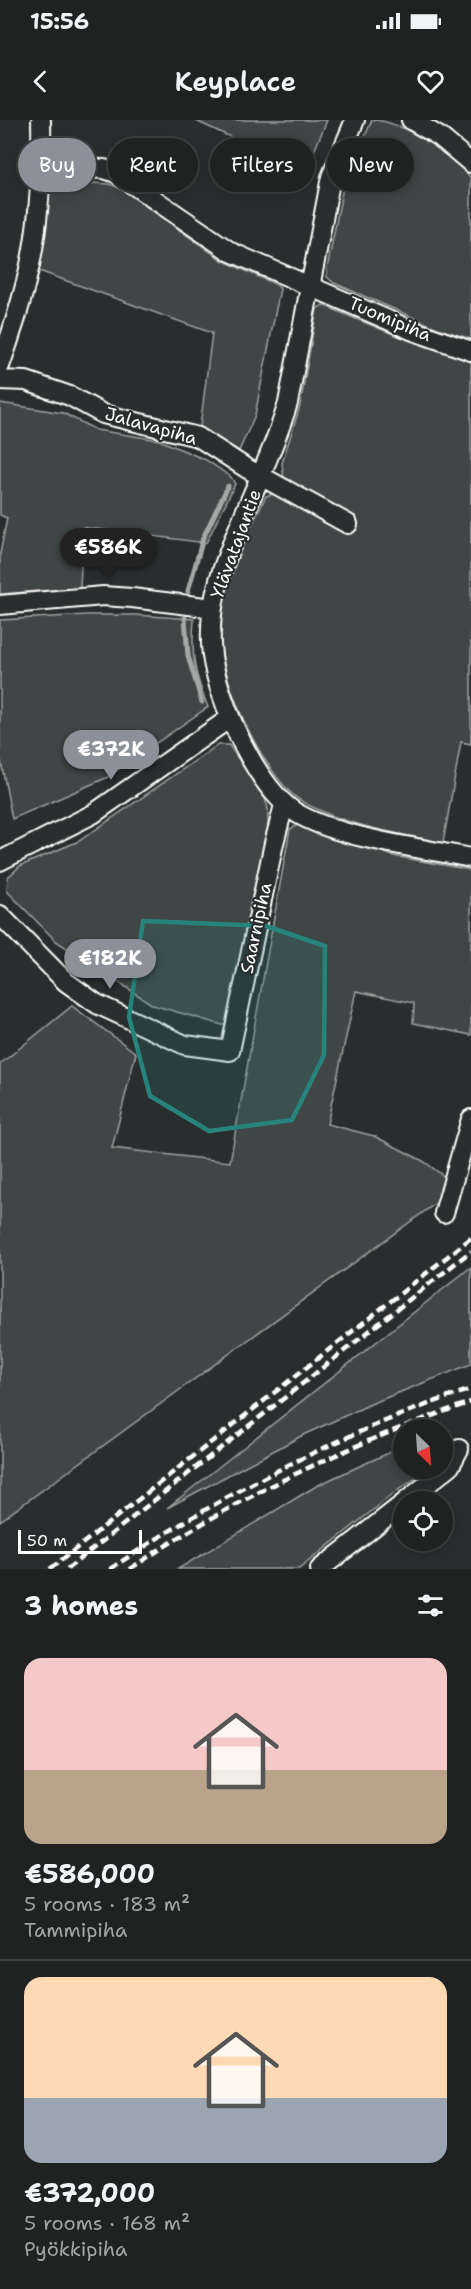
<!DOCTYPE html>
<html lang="en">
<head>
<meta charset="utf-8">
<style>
  :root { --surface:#202222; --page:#282a2a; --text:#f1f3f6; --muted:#a2a4a5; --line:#3d3f40; --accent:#8c9099 }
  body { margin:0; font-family:"Shantell Sans",sans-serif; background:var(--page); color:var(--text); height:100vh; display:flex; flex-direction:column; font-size:22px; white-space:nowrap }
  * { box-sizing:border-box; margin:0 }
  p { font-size:20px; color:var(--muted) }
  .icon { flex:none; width:33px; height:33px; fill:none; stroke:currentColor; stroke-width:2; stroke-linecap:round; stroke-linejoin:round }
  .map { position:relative; height:1449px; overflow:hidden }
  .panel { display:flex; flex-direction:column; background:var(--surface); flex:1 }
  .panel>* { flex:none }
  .hud { position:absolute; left:18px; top:18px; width:435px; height:54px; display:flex; gap:12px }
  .needle { width:39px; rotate:155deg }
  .tools { position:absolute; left:393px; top:1299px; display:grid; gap:12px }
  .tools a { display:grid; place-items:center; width:60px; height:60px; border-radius:50%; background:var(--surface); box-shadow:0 3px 15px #0003,0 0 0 2px var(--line); font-size:30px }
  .scale { position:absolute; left:18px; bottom:15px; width:124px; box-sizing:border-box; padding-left:6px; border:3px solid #fff; border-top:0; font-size:16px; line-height:21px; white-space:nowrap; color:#fff; -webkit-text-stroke:4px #2a2d2e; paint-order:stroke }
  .price { position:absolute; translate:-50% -51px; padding:0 14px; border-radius:21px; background:var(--accent); color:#fff; font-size:20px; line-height:39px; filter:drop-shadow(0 2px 3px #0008) }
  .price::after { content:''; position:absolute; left:50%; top:36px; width:18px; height:14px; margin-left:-9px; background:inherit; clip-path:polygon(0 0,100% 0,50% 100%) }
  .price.active { background:#222; color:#fff }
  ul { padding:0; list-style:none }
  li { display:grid; align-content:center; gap:12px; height:318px; padding:0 24px }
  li+li { border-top:2px solid var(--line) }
  li span { display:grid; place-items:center; height:186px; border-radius:18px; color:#555 }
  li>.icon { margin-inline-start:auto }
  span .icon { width:108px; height:108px; fill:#fffc; stroke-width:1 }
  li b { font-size:26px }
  h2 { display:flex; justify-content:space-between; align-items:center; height:72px; padding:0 24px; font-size:26px }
  .tag { padding:0 21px; border-radius:27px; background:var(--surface); box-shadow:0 3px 15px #0003,0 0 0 2px var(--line); font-size:21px; line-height:54px }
  .tag.active { background:var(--accent); color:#fff }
  .status { display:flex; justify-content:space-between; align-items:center; height:42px; padding:0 30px; background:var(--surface); direction:ltr }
  .status svg { height:16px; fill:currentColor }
  header { display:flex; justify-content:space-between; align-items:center; height:78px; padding:0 24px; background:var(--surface); font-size:27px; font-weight:600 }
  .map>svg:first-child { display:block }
  .green { fill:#414445; stroke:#a0a2a2; stroke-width:1.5 }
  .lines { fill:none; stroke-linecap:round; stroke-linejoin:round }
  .stream { stroke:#a6a7a7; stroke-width:5 }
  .minor-casing { stroke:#fff; stroke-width:22 }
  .minor { stroke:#2a2d2e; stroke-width:18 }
  .rail { stroke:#fff; stroke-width:4.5; stroke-dasharray:9 4.5; stroke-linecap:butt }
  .marked { fill:#27847c; fill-opacity:0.2; stroke:#27847c; stroke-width:4.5; stroke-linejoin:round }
  .labels { text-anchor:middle; stroke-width:4.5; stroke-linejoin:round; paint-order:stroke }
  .street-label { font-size:18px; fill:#fff; stroke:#2a2d2e }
</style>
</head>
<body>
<div class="status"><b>15:56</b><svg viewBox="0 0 49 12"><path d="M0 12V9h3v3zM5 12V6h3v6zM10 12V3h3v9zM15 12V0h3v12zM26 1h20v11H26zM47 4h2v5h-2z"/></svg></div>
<header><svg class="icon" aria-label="back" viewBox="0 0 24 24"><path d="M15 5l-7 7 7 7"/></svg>Keyplace<svg class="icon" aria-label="heart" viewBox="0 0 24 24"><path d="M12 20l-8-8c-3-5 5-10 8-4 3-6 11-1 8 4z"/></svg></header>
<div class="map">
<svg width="471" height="1449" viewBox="0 0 471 1449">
  <rect width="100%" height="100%" fill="#2a2d2e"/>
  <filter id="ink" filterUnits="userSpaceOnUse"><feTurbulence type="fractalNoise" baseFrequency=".0167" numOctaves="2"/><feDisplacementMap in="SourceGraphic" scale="12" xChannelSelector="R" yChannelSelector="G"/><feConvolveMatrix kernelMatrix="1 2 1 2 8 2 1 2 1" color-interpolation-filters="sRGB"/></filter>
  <g filter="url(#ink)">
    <path class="green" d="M 194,0 L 327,0 L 303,58 L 237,20 Z
      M 372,0 C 401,0 453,36 471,58 L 471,219 L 442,210 L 334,163 L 327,157 L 327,149 L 343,67 Z
      M 56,61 L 109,64 L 120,68 L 222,140 L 277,165 L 280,169 L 255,295 L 239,331 L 200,307 L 212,213 L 39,151 L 49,69 Z
      M 323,185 C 371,205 420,227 471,239 L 471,624 L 461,622 L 443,723 C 404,714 354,707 319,690 C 310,686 298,680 291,673 C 254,637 211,543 221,490 C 229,450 248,412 266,376 L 274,374 L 342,409 L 284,359 L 282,343 L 300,286 L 317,189 Z
      M 0,283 L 63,293 L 96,310 L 159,320 L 206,340 L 231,357 L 235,364 L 206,423 L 83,407 L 80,468 L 0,474 L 0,434 L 7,398 L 0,395 Z
      M 88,495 L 135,495 L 194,499 C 191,535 194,553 208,587 L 106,658 L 12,699 L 0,636 L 0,500 Z
      M 218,625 L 229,625 L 265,679 L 268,688 L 268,707 L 227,905 L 222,905 L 153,885 L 56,821 L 7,771 L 8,757 L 20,746 L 79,721 Z
      M 302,703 L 393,736 L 471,750 L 471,915 L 413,903 L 414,883 L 356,871 L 327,1004 L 374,1016 L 423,1041 L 445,1057 L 440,1080 L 0,1401 L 0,944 L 72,886 L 136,933 L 112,1028 L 230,1042 L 290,709 Z
      M 471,1147 L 471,1244 L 373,1283 L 303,1315 L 167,1388 Z
      M 403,1328 L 404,1348 L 430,1349 L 398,1370 L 299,1449 L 178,1449 L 318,1365 L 395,1330 Z"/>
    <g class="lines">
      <path class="stream" d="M 188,471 L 203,418 L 228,366
        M 185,498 L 188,536 L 202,582"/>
      <g class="minor-casing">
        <path id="minor" d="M 355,0 L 331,57 L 288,283 C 270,344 238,399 219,460 C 212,484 209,511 212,536 C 219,583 258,672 300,695 C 344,719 421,728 471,738
          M 411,0 L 440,17 L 471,43
          M 41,46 L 104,49 L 116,53 L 231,132 L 411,210 L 471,231
          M 0,246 C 10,218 19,190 26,162 C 39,112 42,51 41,0
          M 0,260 L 26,261 L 70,276 L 103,294 L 198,317 L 246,348 L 348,404
          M 0,485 L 103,476 L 132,478 L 213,488
          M 0,741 L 93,694 L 230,598
          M 0,795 L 66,862 L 97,884 L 185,925 L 230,931 L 274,723 L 284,685
          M 444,1093 L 471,999
          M 405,1382 L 450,1346 L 459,1329
          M 320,1449 L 404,1383"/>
      </g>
      <use href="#minor" class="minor"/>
      <path class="rail" d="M 50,1449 L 471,1118
        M 67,1449 L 471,1131
        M 110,1449 C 224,1373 341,1313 471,1269
        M 130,1449 C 235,1378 351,1323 471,1282"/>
    </g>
  </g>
  <path class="marked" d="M 143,801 L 266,806 L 325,826 L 324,935 L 292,1000 L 209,1011 L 150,976 L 129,897 Z"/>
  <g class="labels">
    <g class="street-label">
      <text transform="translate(390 199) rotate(23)" y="6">Tuomipiha</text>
      <text transform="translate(151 306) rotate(16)" y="6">Jalavapiha</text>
      <text transform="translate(236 424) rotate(-70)" y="6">Ylävatajantie</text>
      <text transform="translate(256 808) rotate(-78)" y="6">Saarnipiha</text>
    </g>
  </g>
</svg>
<div class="tools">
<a><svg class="needle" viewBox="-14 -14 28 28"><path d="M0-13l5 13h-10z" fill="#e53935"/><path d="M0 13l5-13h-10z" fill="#a2a4a5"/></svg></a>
<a><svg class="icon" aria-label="locate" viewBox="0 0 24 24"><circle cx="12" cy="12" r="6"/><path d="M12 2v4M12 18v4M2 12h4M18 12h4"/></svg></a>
</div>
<div class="scale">50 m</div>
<b class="price active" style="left:108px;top:459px">€586K</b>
<b class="price" style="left:111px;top:661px">€372K</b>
<b class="price" style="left:110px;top:870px">€182K</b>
<div class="hud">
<a class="tag active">Buy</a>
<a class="tag">Rent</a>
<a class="tag">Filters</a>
<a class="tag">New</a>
</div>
</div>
<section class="panel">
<h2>3 homes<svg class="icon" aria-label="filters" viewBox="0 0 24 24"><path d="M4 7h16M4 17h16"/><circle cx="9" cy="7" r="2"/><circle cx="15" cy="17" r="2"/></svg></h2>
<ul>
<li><span style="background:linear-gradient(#f6c9c9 60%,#b9a48a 0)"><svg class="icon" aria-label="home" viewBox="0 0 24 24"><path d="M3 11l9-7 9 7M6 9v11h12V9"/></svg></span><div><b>€586,000</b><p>5 rooms · 183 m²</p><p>Tammipiha</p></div></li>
<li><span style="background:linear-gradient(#ffd9b3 65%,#9aa5b1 0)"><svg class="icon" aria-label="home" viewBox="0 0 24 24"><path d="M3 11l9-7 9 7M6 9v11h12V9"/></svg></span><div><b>€372,000</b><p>5 rooms · 168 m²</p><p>Pyökkipiha</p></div></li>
</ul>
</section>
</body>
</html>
